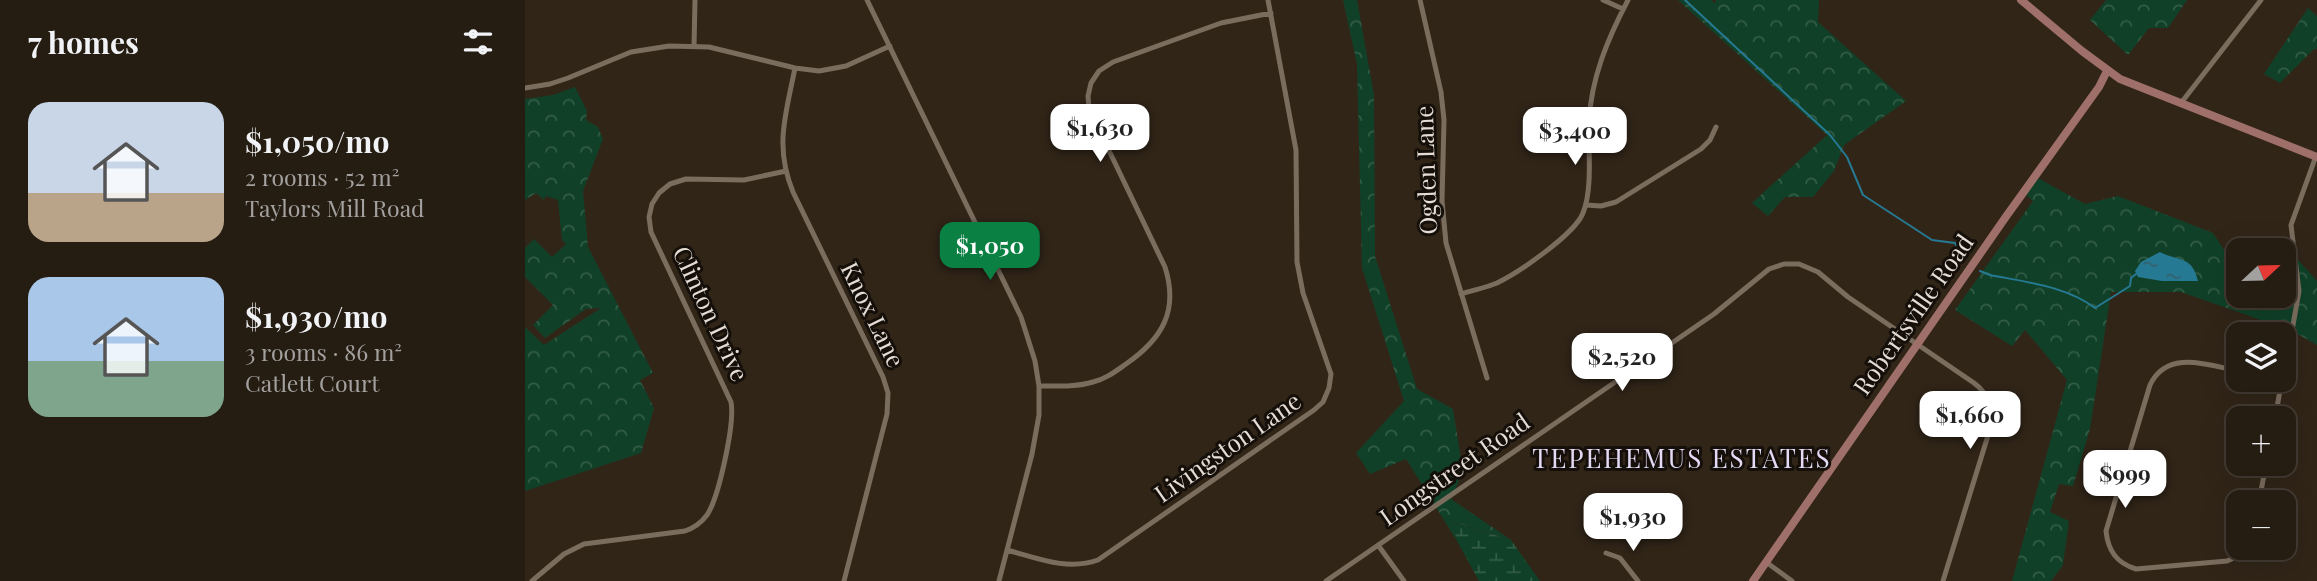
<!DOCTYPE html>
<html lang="en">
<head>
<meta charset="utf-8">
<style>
  :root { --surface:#251c12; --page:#312920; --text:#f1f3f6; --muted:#a3a19f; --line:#423a32; --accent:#0b8043 }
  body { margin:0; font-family:"Playfair Display",serif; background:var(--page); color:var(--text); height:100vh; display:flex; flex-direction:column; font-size:26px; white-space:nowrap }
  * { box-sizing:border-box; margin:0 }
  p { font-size:23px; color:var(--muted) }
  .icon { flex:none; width:38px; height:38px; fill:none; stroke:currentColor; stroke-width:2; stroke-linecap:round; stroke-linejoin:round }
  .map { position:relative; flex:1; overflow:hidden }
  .details { display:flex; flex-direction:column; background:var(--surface); width:525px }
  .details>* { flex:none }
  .needle { width:46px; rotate:68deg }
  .tools { position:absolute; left:1701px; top:238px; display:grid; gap:14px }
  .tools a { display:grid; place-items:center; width:70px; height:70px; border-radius:14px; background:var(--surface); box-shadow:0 7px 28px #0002,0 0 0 2px var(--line); font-size:35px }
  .price { position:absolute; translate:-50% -60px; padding:0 16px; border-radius:14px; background:#fff; color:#222; font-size:23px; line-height:46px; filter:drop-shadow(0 2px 4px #0008) }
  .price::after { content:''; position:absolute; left:50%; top:42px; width:21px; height:16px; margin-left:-10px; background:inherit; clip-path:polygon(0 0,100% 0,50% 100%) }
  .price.on { background:var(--accent); color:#fff }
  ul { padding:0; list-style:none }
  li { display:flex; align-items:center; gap:21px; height:175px; padding:0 28px }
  li span { display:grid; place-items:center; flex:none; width:196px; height:140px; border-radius:21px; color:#555 }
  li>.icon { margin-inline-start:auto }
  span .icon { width:84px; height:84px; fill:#fffc; stroke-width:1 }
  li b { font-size:30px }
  h2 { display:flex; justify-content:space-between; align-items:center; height:84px; padding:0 28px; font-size:30px }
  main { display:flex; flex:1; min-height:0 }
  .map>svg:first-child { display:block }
  .forest { fill:url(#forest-crowns) }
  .wetland { fill:url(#wetland-marsh) }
  .water { fill:url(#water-ripples) }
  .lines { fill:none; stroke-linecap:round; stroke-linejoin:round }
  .stream { stroke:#267993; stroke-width:2 }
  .street { stroke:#7b6d5e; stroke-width:5 }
  .secondary { stroke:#9f7069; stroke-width:8 }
  .labels { text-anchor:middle; stroke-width:6; stroke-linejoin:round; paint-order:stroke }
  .street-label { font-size:24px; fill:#e5ddd5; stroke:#150f0a }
  .neighbourhood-label { font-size:26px; letter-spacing:2px; fill:#e4daf6; stroke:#150f0a }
</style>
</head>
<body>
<main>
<section class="details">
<h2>7 homes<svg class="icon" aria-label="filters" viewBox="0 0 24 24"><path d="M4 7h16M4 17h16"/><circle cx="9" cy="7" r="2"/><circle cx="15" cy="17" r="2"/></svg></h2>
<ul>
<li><span style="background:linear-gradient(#c9d6e8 65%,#b9a48a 0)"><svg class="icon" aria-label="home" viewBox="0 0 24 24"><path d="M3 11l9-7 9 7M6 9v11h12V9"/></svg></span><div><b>$1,050/mo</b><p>2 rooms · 52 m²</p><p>Taylors Mill Road</p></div></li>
<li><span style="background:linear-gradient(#a9c7e8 60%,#7fa58c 0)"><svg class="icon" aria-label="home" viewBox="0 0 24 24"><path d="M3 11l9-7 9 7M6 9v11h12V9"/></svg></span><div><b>$1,930/mo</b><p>3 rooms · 86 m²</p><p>Catlett Court</p></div></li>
</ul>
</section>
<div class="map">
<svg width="1792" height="581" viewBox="0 0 1792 581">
  <defs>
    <pattern id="forest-crowns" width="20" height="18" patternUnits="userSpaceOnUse" patternTransform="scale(1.75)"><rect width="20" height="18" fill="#104128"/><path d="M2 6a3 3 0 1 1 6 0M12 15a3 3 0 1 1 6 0" fill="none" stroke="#335c46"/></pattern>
    <pattern id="wetland-marsh" width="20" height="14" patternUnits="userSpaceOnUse" patternTransform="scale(1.75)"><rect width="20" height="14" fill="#104128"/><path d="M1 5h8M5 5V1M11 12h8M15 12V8" fill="none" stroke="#335c46"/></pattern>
    <pattern id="water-ripples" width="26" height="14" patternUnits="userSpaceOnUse" patternTransform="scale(1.75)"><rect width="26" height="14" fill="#267993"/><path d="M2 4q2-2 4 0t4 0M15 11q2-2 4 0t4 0" fill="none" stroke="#34606e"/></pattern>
  </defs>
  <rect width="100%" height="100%" fill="#312518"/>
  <path class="forest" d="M 818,0 L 832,0 L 849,95 L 850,256 L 892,389 L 928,409 L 938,472 L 926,499 L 986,540 L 928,522 L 932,541 L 881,459 L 845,474 L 831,453 L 879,401 L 837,268 L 832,64 Z
    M 1153,0 L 1186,0 L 1190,3 L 1191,0 L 1294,0 L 1293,22 L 1381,101 L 1319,145 L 1309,171 L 1288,197 L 1260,197 L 1243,216 L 1227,203 L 1302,135 Z
    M 1581,0 L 1662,0 L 1643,28 L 1624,28 L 1603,55 L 1565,20 Z
    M 1783,8 L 1792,16 L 1792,49 L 1789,49 L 1755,83 L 1739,74 Z
    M 50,87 L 62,111 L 61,120 L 73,127 L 78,139 L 58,191 L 63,247 L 128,373 L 115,380 L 129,408 L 116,453 L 0,491 L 0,327 L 19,345 L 76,308 L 61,309 L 20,338 L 8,325 L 28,305 L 0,277 L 0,248 L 9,239 L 27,257 L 41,244 L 37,240 L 33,200 L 21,196 L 19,200 L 11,193 L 0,200 L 0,99 L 28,95 Z
    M 1511,177 L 1560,204 L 1593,196 L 1688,233 L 1713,271 L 1713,296 L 1759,296 L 1759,250 L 1735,250 L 1750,240 L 1766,252 L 1792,281 L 1792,345 L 1767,331 L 1656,292 L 1586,292 L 1565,429 L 1548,486 L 1534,484 L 1525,512 L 1544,521 L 1538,565 L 1526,581 L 1487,581 L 1542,380 L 1500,330 L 1487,346 L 1430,310 L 1508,201 L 1500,194 Z"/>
  <path class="wetland" d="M 927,522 L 986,540 L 1015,581 L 954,581 L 932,541 Z"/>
  <path class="water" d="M 1635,252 C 1654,262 1667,255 1673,281 L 1637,281 L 1613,277 L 1610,271 L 1616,262 Z"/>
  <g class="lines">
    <path class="stream" d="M 1160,0 L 1305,135 L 1322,157 L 1338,195 L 1407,240 L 1430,243 L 1438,260
      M 1455,271 L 1465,275 C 1500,282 1541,286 1570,308 L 1605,286 L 1606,278 L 1611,274"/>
    <path class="street" d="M 342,0 L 496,317 L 510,361 L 514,386 L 514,415 L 507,454 L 474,581
      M 895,0 L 916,92 L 919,120 L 917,201 L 921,243 L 962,378
      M 1078,0 L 1098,9
      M 169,46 L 170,0
      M 270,68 C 261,114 249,146 268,192 L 358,377 L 363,393 L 362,414 L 319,581
      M 0,88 L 25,84 L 43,78 L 106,52 L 144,46 L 184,47 L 270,68 L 294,71 L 321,66 L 365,46
      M 1656,103 L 1736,0
      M 1061,205 L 1076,206 L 1091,202 L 1176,149 L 1185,140 L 1191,127
      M 936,294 C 948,290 960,288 972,283 C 993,273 1050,234 1058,213 C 1068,188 1063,149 1064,122 C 1066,78 1083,38 1103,0
      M 1713,371 C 1683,365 1642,349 1625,385 L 1581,531 C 1583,550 1591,563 1611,569 L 1702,561 L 1713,556 L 1721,548
      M 1759,376 L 1774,291 L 1766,225 L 1791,156
      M 514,386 C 532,386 552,387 568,382 C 581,379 591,371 601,364 C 637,339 654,311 640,267 L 564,109 L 563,96 L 566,83 L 574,71 L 588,62 L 696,23 L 746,13
      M 1750,418 L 1757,380
      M 1734,502 L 1741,464
      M 853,545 L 879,581
      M 482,550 C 512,558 542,571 573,560 L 789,410 L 798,402 L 804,388 L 806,374 L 778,293 L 772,262 L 771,150 L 743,0
      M 1081,553 L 1095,558 L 1113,581
      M 1241,562 L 1267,581
      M 7,581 L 39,554 L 59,544 L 160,531 C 169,528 176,523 182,515 C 194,497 210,423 206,402 L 126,232 L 124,217 L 127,204 L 134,193 L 145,184 L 161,179 L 219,180 L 261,171
      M 801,581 L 1189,314 L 1244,269 L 1259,264 L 1274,264 L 1293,272 L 1323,297 L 1449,383 C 1465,395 1469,410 1465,429 L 1418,581"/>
    <path class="secondary" d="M 1496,0 L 1557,51 L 1595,79 L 1792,157
      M 1228,581 L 1480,218 L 1574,87 L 1582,71"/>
  </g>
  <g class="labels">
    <g class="street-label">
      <text transform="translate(902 170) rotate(-92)" y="8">Ogden Lane</text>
      <text transform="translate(185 314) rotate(65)" y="8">Clinton Drive</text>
      <text transform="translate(347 315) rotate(64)" y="8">Knox Lane</text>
      <text transform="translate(1389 315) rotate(-55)" y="8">Robertsville Road</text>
      <text transform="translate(703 448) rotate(-35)" y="8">Livingston Lane</text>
      <text transform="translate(930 470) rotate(-35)" y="8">Longstreet Road</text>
    </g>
    <g class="neighbourhood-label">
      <text x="1157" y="468">TEPEHEMUS ESTATES</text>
    </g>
  </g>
</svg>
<div class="tools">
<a><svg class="needle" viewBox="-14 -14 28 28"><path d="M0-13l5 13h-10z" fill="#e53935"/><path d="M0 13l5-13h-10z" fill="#a3a19f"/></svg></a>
<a><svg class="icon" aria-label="layers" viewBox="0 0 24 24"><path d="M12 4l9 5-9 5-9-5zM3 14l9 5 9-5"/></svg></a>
<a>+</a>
<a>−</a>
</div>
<b class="price" style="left:575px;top:164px">$1,630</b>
<b class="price" style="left:1050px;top:167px">$3,400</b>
<b class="price on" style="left:465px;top:282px">$1,050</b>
<b class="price" style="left:1097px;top:393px">$2,520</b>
<b class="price" style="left:1445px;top:451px">$1,660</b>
<b class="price" style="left:1600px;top:510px">$999</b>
<b class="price" style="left:1108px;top:553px">$1,930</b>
</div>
</main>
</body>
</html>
